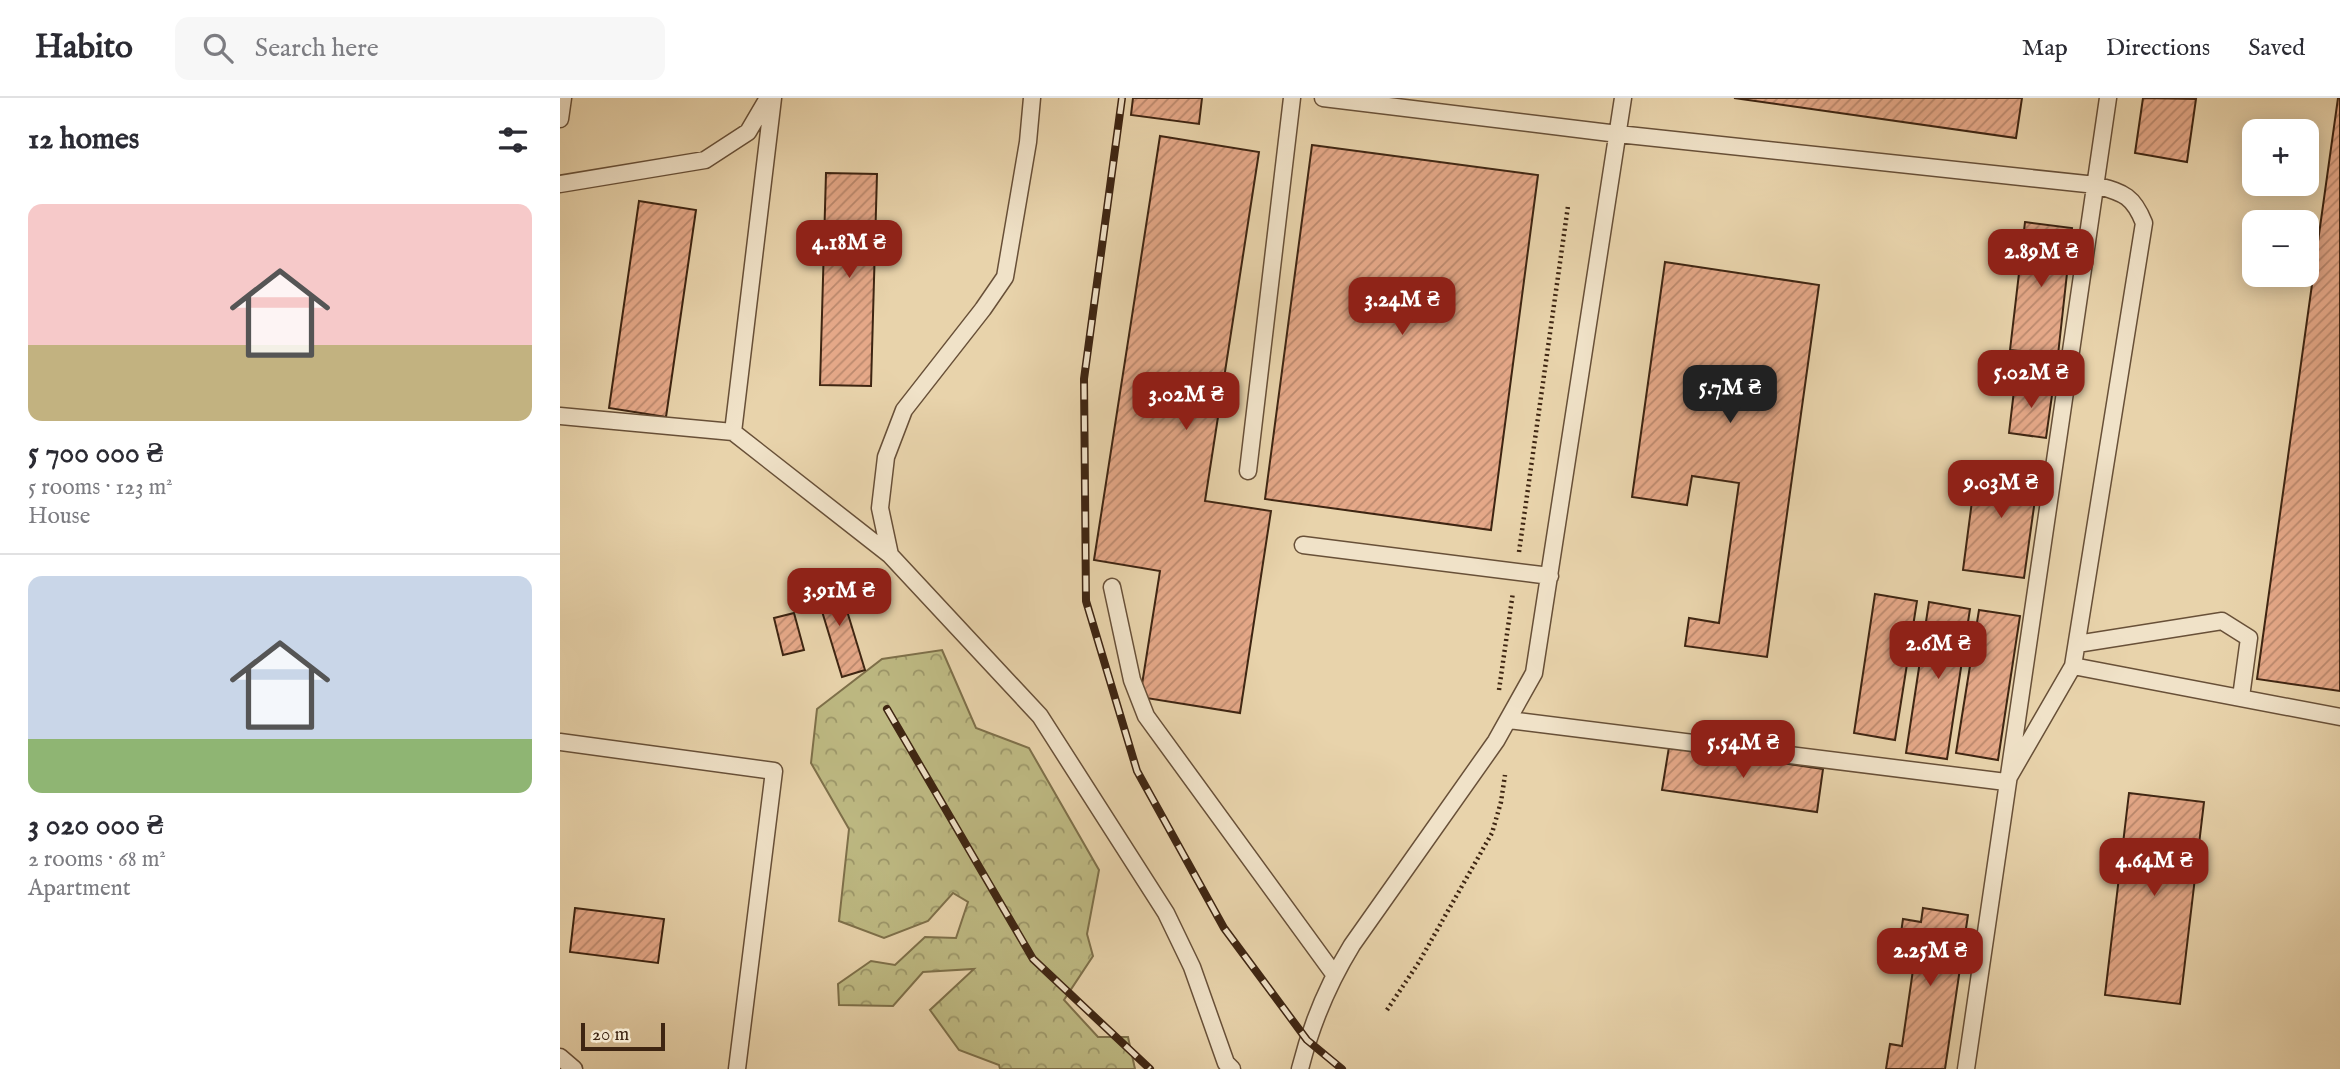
<!DOCTYPE html>
<html lang="en">
<head>
<meta charset="utf-8">
<style>
  :root { --surface:#fff; --page:#f7f7f7; --text:#2b2b33; --muted:#7c7c81; --line:#e1e1e2; --accent:#8f2418 }
  body { margin:0; font-family:"IM FELL English",serif; background:var(--page); color:var(--text); height:100vh; display:flex; flex-direction:column; font-size:26px; white-space:nowrap }
  * { box-sizing:border-box; margin:0 }
  p { font-size:23px; color:var(--muted) }
  .icon { flex:none; width:38px; height:38px; fill:none; stroke:currentColor; stroke-width:2; stroke-linecap:round; stroke-linejoin:round }
  .map { position:relative; flex:1; overflow:hidden }
  .drawer { display:flex; flex-direction:column; background:var(--surface); width:560px }
  .drawer>* { flex:none }
  .buttons { position:absolute; left:1682px; top:21px; display:grid; gap:14px }
  .buttons a { display:grid; place-items:center; width:77px; height:77px; border-radius:14px; background:var(--surface); box-shadow:0 4px 18px #0003; font-size:35px }
  .scale { position:absolute; left:21px; bottom:18px; width:84px; box-sizing:border-box; padding-left:7px; border:4px solid #3e2512; border-top:0; font-size:19px; line-height:24px; white-space:nowrap; color:#3e2512; -webkit-text-stroke:5px #f0e2c8; paint-order:stroke }
  .price { position:absolute; translate:-50% -60px; padding:0 16px; border-radius:14px; background:var(--accent); color:#fff; font-size:23px; line-height:46px; filter:drop-shadow(0 2px 4px #0008) }
  .price::after { content:''; position:absolute; left:50%; top:42px; width:21px; height:16px; margin-left:-10px; background:inherit; clip-path:polygon(0 0,100% 0,50% 100%) }
  .price.selected { background:#222; color:#fff }
  ul { padding:0; list-style:none }
  li { display:grid; align-content:center; gap:14px; height:371px; padding:0 28px }
  li+li { border-top:2px solid var(--line) }
  li span { display:grid; place-items:center; height:217px; border-radius:14px; color:#555 }
  li>.icon { margin-inline-start:auto }
  span .icon { width:126px; height:126px; fill:#fffc; stroke-width:1 }
  li b { font-size:30px }
  h2 { display:flex; justify-content:space-between; align-items:center; height:84px; padding:0 28px; font-size:30px }
  header { display:flex; align-items:center; gap:42px; box-sizing:border-box; height:98px; padding:0 35px; background:var(--surface); border-bottom:2px solid var(--line) }
  header strong { font-size:33px }
  nav { display:flex; gap:38px; margin-inline-start:auto; font-size:24px }
  .search { width:490px; height:63px; background:var(--page); display:flex; align-items:center; gap:18px; box-sizing:border-box; padding:0 24px; border-radius:14px; color:var(--muted); font-size:26px }
  main { display:flex; flex:1; min-height:0 }
  .map>svg:first-child { display:block }
  .forest { fill:url(#forest-crowns); stroke:#7e704a; stroke-width:2 }
  .building { fill:url(#building-hatch); stroke:#3e2512; stroke-width:2 }
  .lines { fill:none; stroke-linecap:round; stroke-linejoin:round }
  .lane-casing { stroke:#685038; stroke-width:19 }
  .path { stroke:#3e2512; stroke-width:4.5; stroke-dasharray:2 3.5; stroke-linecap:butt }
  .lane { stroke:#f0e2c8; stroke-width:16 }
  .rail-casing { stroke:#3e2512; stroke-width:8 }
  .rail { stroke:#f0e2c8; stroke-width:5; stroke-dasharray:16; stroke-linecap:butt }
</style>
</head>
<body>
<header>
<strong>Habito</strong>
<div class="search"><svg class="icon" aria-label="search" viewBox="0 0 24 24"><circle cx="10" cy="10" r="6"/><path d="M15 15l6 6"/></svg>Search here</div>
<nav><a>Map</a><a>Directions</a><a>Saved</a></nav>
</header>
<main>
<section class="drawer">
<h2>12 homes<svg class="icon" aria-label="filters" viewBox="0 0 24 24"><path d="M4 7h16M4 17h16"/><circle cx="9" cy="7" r="2"/><circle cx="15" cy="17" r="2"/></svg></h2>
<ul>
<li><span style="background:linear-gradient(#f6c9c9 65%,#c2b280 0)"><svg class="icon" aria-label="home" viewBox="0 0 24 24"><path d="M3 11l9-7 9 7M6 9v11h12V9"/></svg></span><div><b>5 700 000 ₴</b><p>5 rooms · 123 m²</p><p>House</p></div></li>
<li><span style="background:linear-gradient(#c9d6e8 75%,#8fb573 0)"><svg class="icon" aria-label="home" viewBox="0 0 24 24"><path d="M3 11l9-7 9 7M6 9v11h12V9"/></svg></span><div><b>3 020 000 ₴</b><p>2 rooms · 68 m²</p><p>Apartment</p></div></li>
</ul>
</section>
<div class="map">
<svg width="1780" height="971" viewBox="0 0 1780 971">
  <defs>
    <pattern id="forest-crowns" width="20" height="18" patternUnits="userSpaceOnUse" patternTransform="scale(1.75)"><rect width="20" height="18" fill="#beba83"/><path d="M2 6a3 3 0 1 1 6 0M12 15a3 3 0 1 1 6 0" fill="none" stroke="#9c976a"/></pattern>
    <pattern id="building-hatch" width="6" height="6" patternUnits="userSpaceOnUse" patternTransform="scale(1.75)"><rect width="6" height="6" fill="#e5a888"/><path d="M-1 1l2-2M0 6l6-6M5 7l2-2" fill="none" stroke="#bb896e"/></pattern>
  </defs>
  <rect width="100%" height="100%" fill="#e8d3ab"/>
  <filter id="stains"><feTurbulence type="fractalNoise" baseFrequency=".00286" numOctaves="4"/><feColorMatrix values="0 0 0 0 .2 0 0 0 0 .09 0 0 0 0 .02 0 0 0 .5 -.17"/></filter>
  <radialGradient id="worn" r=".72"><stop offset=".6" stop-color="#630" stop-opacity="0"/><stop offset="1" stop-color="#630" stop-opacity=".3"/></radialGradient>
  <path class="forest" d="M 382,552 L 416,630 L 469,650 L 539,772 L 527,836 L 533,858 L 504,902 L 538,939 L 568,939 L 575,971 L 440,971 L 439,967 L 399,952 L 370,912 L 414,871 L 363,874 L 333,908 L 279,907 L 278,886 L 311,863 L 335,867 L 365,839 L 396,840 L 408,804 L 393,795 L 368,823 L 324,840 L 279,823 L 289,731 L 251,665 L 257,611 L 322,561 Z"/>
  <path class="building" d="M 573,0 L 642,0 L 639,26 L 571,17 Z
    M 1174,0 L 1462,0 L 1456,40 Z
    M 1583,0 L 1636,1 L 1627,64 L 1575,55 Z
    M 1778,0 L 1780,0 L 1780,593 L 1697,581 Z
    M 600,38 L 699,54 L 645,403 L 711,413 L 680,615 L 580,599 L 600,473 L 534,462 Z
    M 752,47 L 978,77 L 931,432 L 705,401 Z
    M 266,75 L 317,76 L 311,288 L 260,287 Z
    M 79,103 L 136,112 L 106,319 L 49,310 Z
    M 1465,124 L 1512,130 L 1498,257 L 1450,252 Z
    M 1105,164 L 1259,187 L 1207,559 L 1125,548 L 1129,520 L 1159,525 L 1179,385 L 1132,378 L 1127,407 L 1072,399 Z
    M 1455,284 L 1493,290 L 1486,340 L 1449,335 Z
    M 1417,365 L 1479,373 L 1464,480 L 1403,472 Z
    M 277,480 L 305,572 L 282,579 L 254,487 Z
    M 1315,496 L 1357,503 L 1335,642 L 1294,635 Z
    M 1369,504 L 1410,511 L 1387,661 L 1346,655 Z
    M 1419,512 L 1460,518 L 1438,662 L 1396,655 Z
    M 234,515 L 244,552 L 223,557 L 214,520 Z
    M 1109,649 L 1263,671 L 1257,714 L 1102,692 Z
    M 1569,695 L 1644,704 L 1620,906 L 1545,897 Z
    M 15,810 L 104,821 L 98,865 L 10,854 Z
    M 1363,810 L 1408,817 L 1385,971 L 1326,971 L 1330,946 L 1342,948 L 1354,865 L 1337,863 L 1343,821 L 1361,824 Z"/>
  <g class="lines">
    <g class="lane-casing">
      <path id="lane" d="M 763,0 L 1058,36 L 1536,87 C 1563,95 1573,97 1584,125 L 1513,568
        M 0,21 L 3,0
        M 0,86 L 145,62 L 188,34 L 208,0
        M 0,318 L 173,334 L 330,457 L 480,618 L 606,815 L 632,869 L 666,965 L 672,971
        M 173,334 L 213,0
        M 688,373 L 732,0
        M 743,447 L 990,478
        M 330,457 L 320,410 L 326,359 L 344,312 L 423,211 L 445,179 L 468,44 L 472,0
        M 552,489 L 572,582 L 586,618 L 774,876
        M 1517,546 L 1662,523 L 1689,540 L 1681,599
        M 949,622 L 1446,684 L 1513,568 L 1780,619
        M 0,644 L 214,673 L 177,971
        M 0,959 L 14,971
        M 740,971 C 751,927 768,886 792,847 L 936,643 L 974,575 L 1063,0
        M 1406,971 L 1548,0"/>
    </g>
    <path class="path" d="M 959,454 L 1008,108
      M 939,592 L 953,494
      M 827,912 L 859,864 L 932,735 L 941,704 L 945,677"/>
    <use href="#lane" class="lane"/>
    <g class="rail-casing">
      <path id="rail" d="M 562,0 L 524,281 L 526,503 L 577,673 L 664,830 L 747,942 L 782,971
        M 327,611 L 473,861 L 590,971"/>
    </g>
    <use href="#rail" class="rail"/>
  </g>
  <rect width="100%" height="100%" filter="url(#stains)"/>
  <rect width="100%" height="100%" fill="url(#worn)"/>
</svg>
<div class="buttons">
<a>+</a>
<a>−</a>
</div>
<div class="scale">20 m</div>
<b class="price" style="left:289px;top:182px">4.18M ₴</b>
<b class="price" style="left:1481px;top:191px">2.89M ₴</b>
<b class="price" style="left:842px;top:239px">3.24M ₴</b>
<b class="price" style="left:1471px;top:312px">5.02M ₴</b>
<b class="price selected" style="left:1170px;top:327px">5.7M ₴</b>
<b class="price" style="left:626px;top:334px">3.02M ₴</b>
<b class="price" style="left:1441px;top:422px">9.03M ₴</b>
<b class="price" style="left:279px;top:530px">3.91M ₴</b>
<b class="price" style="left:1378px;top:583px">2.6M ₴</b>
<b class="price" style="left:1183px;top:682px">5.54M ₴</b>
<b class="price" style="left:1594px;top:800px">4.64M ₴</b>
<b class="price" style="left:1370px;top:890px">2.25M ₴</b>
</div>
</main>
</body>
</html>
